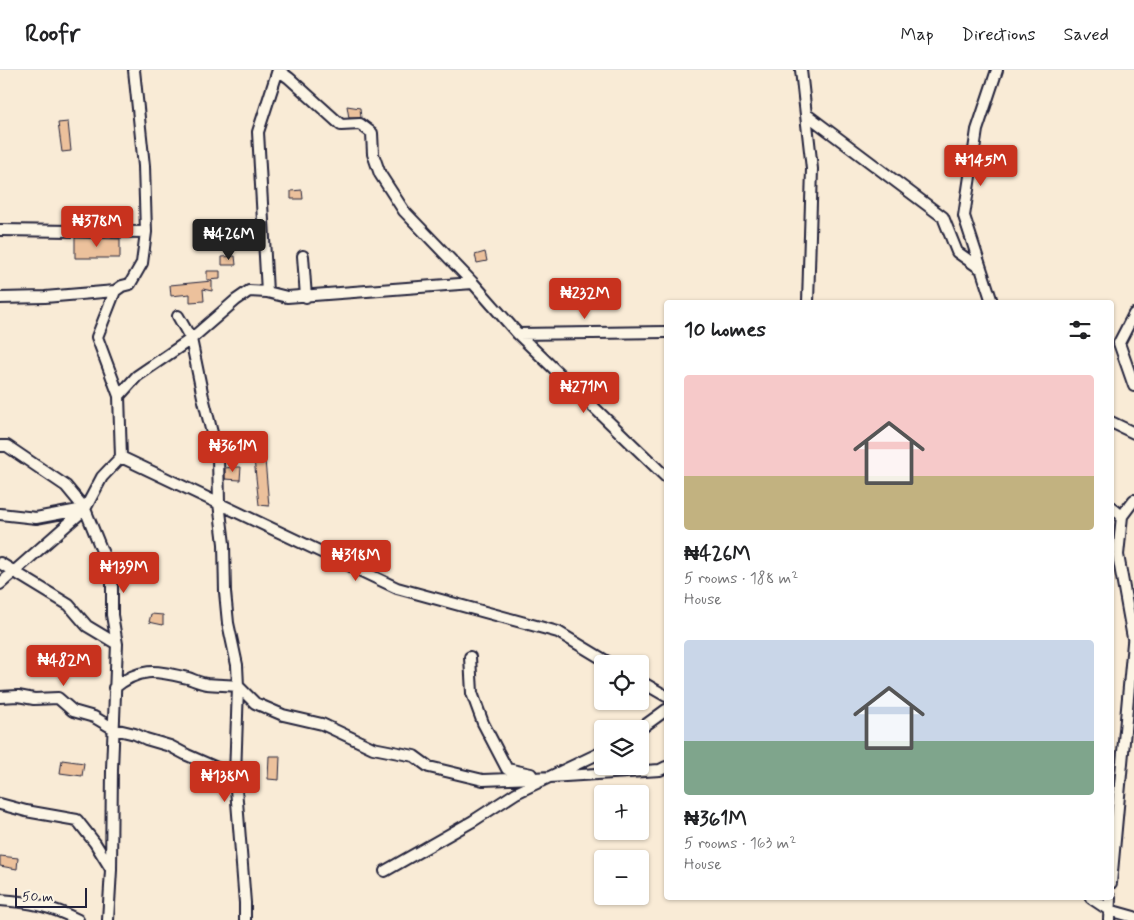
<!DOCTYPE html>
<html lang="en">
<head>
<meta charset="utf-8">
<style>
  :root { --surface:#fff; --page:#f6f6f6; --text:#202124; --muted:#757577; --line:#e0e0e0; --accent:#c8321e }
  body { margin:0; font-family:Mynerve,sans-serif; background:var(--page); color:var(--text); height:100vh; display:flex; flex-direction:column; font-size:19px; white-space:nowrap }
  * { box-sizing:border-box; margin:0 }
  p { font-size:16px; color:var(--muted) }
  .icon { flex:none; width:28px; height:28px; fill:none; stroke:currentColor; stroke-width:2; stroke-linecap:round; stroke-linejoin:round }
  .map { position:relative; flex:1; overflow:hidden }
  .drawer { position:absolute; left:664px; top:230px; width:450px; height:600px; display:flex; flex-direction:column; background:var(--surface); border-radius:5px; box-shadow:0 1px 4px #0004 }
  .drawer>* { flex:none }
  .fabs { position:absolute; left:594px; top:585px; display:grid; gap:10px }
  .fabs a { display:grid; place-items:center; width:55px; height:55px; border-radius:5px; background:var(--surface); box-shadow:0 1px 4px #0004; font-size:25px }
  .scale { position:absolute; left:15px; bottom:12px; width:72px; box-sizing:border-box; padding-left:5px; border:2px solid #22223b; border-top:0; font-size:14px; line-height:18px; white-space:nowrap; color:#22223b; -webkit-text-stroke:4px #fcf5e5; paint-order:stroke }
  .price { position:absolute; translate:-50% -42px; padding:0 11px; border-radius:5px; background:var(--accent); color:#fff; font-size:16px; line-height:32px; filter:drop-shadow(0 1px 2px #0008) }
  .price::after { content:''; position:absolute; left:50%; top:30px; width:15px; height:11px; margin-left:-8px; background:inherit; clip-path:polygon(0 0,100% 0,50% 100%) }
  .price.on { background:#222; color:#fff }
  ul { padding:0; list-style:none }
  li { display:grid; align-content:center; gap:10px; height:265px; padding:0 20px }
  li span { display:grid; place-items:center; height:155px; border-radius:5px; color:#555 }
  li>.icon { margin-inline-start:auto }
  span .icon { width:90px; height:90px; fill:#fffc; stroke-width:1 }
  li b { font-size:21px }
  h2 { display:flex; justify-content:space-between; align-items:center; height:60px; padding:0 20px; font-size:21px }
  header { display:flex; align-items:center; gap:30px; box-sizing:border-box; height:70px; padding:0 25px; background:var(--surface); border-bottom:1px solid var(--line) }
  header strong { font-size:24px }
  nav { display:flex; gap:28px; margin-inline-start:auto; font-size:18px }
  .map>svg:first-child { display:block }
  .building { fill:#ecc19c; stroke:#22223b }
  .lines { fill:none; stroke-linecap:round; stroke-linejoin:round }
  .minor-casing { stroke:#22223b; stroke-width:14 }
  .minor { stroke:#fcf5e5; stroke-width:10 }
</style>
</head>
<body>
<header>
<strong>Roofr</strong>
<nav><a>Map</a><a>Directions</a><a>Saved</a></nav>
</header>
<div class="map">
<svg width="1134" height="850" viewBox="0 0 1134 850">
  <rect width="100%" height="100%" fill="#f9ebd6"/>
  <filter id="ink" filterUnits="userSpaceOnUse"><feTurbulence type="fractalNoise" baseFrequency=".02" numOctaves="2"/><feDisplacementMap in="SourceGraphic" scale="10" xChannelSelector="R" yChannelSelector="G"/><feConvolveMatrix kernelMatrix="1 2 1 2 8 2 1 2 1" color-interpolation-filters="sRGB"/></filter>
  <g filter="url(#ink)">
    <path class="building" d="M 347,36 L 360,38 L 361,48 L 349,48 Z
      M 68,52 L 71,81 L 62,82 L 58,53 Z
      M 302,120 L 303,129 L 291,129 L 291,121 Z
      M 75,168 L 120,169 L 120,188 L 75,188 Z
      M 485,182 L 487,191 L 477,193 L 475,185 Z
      M 235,186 L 236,195 L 222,195 L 222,187 Z
      M 207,201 L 220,201 L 220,209 L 207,210 Z
      M 212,211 L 212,221 L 203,219 L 204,231 L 190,232 L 190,224 L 171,226 L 170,215 Z
      M 254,389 L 265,390 L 269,436 L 259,435 Z
      M 234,397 L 241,397 L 240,410 L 225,409 L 225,398 Z
      M 151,544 L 163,545 L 163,555 L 149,552 Z
      M 269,686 L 280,686 L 279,710 L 268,709 Z
      M 62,690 L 84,693 L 82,706 L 60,703 Z
      M 0,786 L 18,788 L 17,799 L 0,796 Z"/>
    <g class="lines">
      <g class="minor-casing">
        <path id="minor" d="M 278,0 L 289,8 L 341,55 L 360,54 L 372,63 L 373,84 L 380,104 L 404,141 L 473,213 L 518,264 L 666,407
          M 801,0 L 812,99 L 808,232
          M 806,44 L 943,147 L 957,182 L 981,199
          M 0,160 L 146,162
          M 303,186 L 306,227
          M 267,222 L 258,62 L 278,0
          M 0,228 L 45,227 L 115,221
          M 992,232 L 964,146 L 977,60 L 997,0
          M 1134,244 L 1119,273 L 1134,316
          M 178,246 L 191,269 L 203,327 L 218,387 L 219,433 L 224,474 L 225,522 L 228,553 L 237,595 L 238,616 L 235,706 L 245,833 L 245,850
          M 518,264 L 666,262
          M 119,326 L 97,267 L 115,221 L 122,216 L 130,214 L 142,193 L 146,162 L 144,96 L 134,0
          M 1111,352 L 1134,363
          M 0,376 L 7,376 L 66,416 L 85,439 L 112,506 L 112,545 L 117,574 L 112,699 L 111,800 L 108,850
          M 121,387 L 397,518 L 558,562 L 611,594
          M 1111,437 L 1122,446 L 1118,485 L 1133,568
          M 0,444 L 36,448 L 84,439
          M 1122,446 L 1134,430
          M 0,493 L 69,535 L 87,556 L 117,574
          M 0,514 L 85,439 L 102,407 L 121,387 L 119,326 L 137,306 L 191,269 L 236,230 L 249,221 L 267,222 L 287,227 L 473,213
          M 470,587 L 472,623 L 483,653 L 507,699 L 531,704
          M 640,611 L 666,626
          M 114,618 C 141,596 157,601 188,608 C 194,610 200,613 207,614 C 217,615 228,615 238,616 L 255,633 L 283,645 L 322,654 L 373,678 L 414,686 L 429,697 L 483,710 L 534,708 L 660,700 L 666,697
          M 0,627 L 18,626 L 34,629 L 58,628 L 73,641 L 94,647 L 114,659 L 135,664 L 146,669 L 170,676 L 187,685 L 235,706
          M 640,659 L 666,640
          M 0,734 L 26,741 L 77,750 L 95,773 L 111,799
          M 385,801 L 473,751 L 516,723 L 602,682
          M 1111,813 L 1134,562
          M 1091,828 L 1109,840 L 1134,847
          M 0,830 C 30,832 51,836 78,850
          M 1109,850 L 1110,828"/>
      </g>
      <use href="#minor" class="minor"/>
    </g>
  </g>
</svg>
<div class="fabs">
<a><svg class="icon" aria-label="locate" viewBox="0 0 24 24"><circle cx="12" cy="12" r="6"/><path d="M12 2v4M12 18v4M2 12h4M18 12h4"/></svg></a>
<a><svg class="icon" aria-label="layers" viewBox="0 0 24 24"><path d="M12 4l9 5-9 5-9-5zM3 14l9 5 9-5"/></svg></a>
<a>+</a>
<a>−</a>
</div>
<div class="scale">50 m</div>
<b class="price" style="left:981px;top:117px">₦145M</b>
<b class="price" style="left:97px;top:178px">₦378M</b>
<b class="price on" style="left:229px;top:191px">₦426M</b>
<b class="price" style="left:585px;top:250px">₦232M</b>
<b class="price" style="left:584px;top:344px">₦271M</b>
<b class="price" style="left:233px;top:403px">₦361M</b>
<b class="price" style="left:356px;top:512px">₦318M</b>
<b class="price" style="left:124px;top:524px">₦139M</b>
<b class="price" style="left:64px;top:617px">₦482M</b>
<b class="price" style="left:225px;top:733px">₦138M</b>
<section class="drawer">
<h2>10 homes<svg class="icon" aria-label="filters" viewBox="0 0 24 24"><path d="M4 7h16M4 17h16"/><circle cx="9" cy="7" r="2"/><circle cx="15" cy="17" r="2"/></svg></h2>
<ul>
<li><span style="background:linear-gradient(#f6c9c9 65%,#c2b280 0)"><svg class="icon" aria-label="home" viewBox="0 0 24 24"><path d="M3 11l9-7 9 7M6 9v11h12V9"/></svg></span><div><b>₦426M</b><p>5 rooms · 188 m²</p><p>House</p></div></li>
<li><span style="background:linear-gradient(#c9d6e8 65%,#7fa58c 0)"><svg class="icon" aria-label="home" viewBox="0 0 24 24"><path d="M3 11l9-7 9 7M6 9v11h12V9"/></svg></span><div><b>₦361M</b><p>5 rooms · 163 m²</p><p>House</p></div></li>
</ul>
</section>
</div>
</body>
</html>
